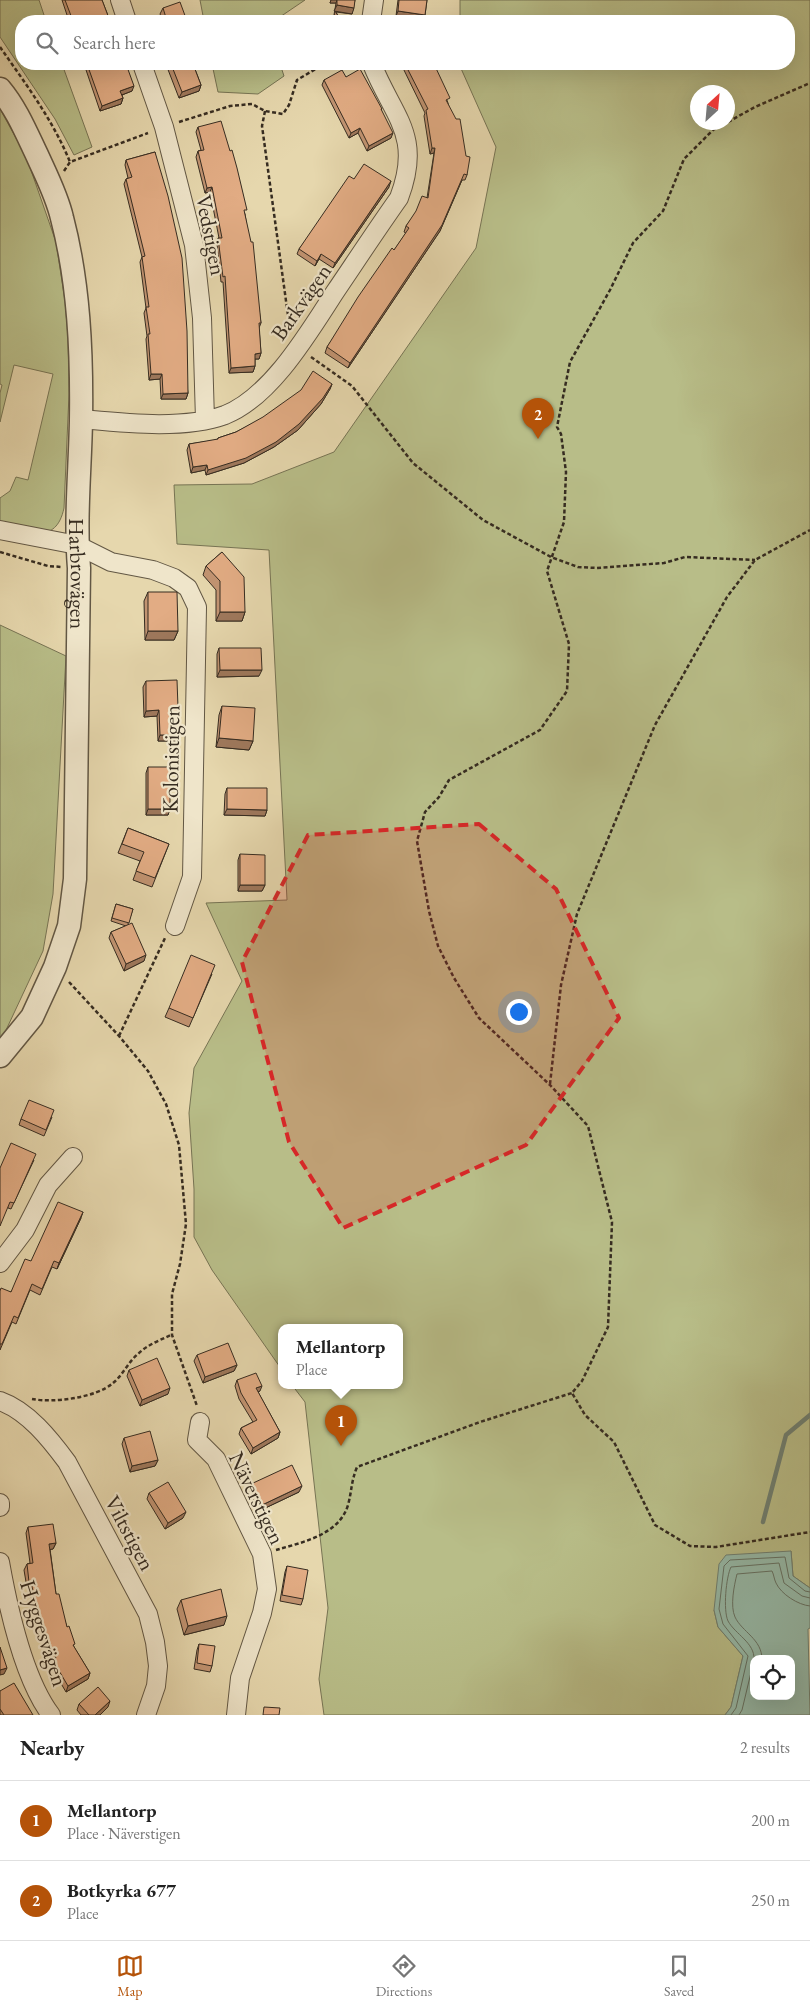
<!DOCTYPE html>
<meta charset="utf-8">
<style>
:root{--surface:#fff;--page:#f6f6f6;--text:#222;--muted:#767676;--line:#e0e0e0;--accent:#b45309}
body{margin:0;font-family:"EB Garamond",serif;background:var(--page);color:var(--text)}
.controls{position:absolute;right:15px;bottom:15px;display:grid;overflow:hidden;border-radius:10px;box-shadow:0 5px 20px #0002}
.controls button{width:45px;height:45px;display:grid;place-items:center;padding:0;border:0;border-bottom:1px solid var(--line);background:var(--surface);color:var(--text);font:25px sans-serif}
.compass{position:absolute;left:690px;top:85px;width:45px;height:45px;border-radius:50%;background:var(--surface);box-shadow:0 5px 20px #0002;rotate:26deg}
.you{position:absolute;left:518px;top:1011px;width:18px;height:18px;margin:-12px;border:4px solid #fff;border-radius:50%;background:#1a73e8;box-shadow:0 0 0 8px #1a73e833}
.badge{display:grid;place-items:center;width:32px;height:32px;border-radius:50%;background:var(--accent);color:#fff;font-size:16px;font-weight:700}
.pin{position:absolute;translate:-50% -41px;filter:drop-shadow(0 1px 2px #0008)}
.pin::after{content:'';position:absolute;top:26px;width:18px;height:15px;background:inherit;clip-path:polygon(0 0,100% 0,50% 100%)}
.popup{position:absolute;left:278px;top:1324px;width:125px;height:65px;box-sizing:border-box;display:grid;place-content:center;border-radius:10px;background:var(--surface);filter:drop-shadow(0 1px 4px #0005);font-size:16px;white-space:nowrap;color:var(--muted)}
.popup b{font-size:19px;color:var(--text)}
.popup::after{content:'';position:absolute;left:50%;top:100%;margin-left:-10px;border:10px solid transparent;border-top-color:var(--surface)}
.list{margin:0;padding:0;list-style:none}
h2{display:flex;justify-content:space-between;align-items:center;height:65px;margin:0;padding:0 20px;font-size:21px}
h2 small{font-size:16px;font-weight:400;color:var(--muted)}
.list li{display:grid;grid-template-columns:32px 1fr auto;gap:15px;align-items:center;box-sizing:border-box;height:80px;padding:0 20px;border-top:1px solid var(--line)}
.list b{display:block;font-size:19px;white-space:nowrap}
.list p{margin:0;font-size:16px;white-space:nowrap;color:var(--muted)}
.list em{font-size:16px;font-style:normal;color:var(--muted)}
.icon{flex:none;width:28px;height:28px;fill:none;stroke:currentColor;stroke-width:2;stroke-linecap:round;stroke-linejoin:round}
.map{position:relative;flex:none;width:810px;height:1715px;overflow:hidden}
.search{position:absolute;background:var(--surface);box-shadow:0 5px 20px #0002;left:15px;right:15px;top:15px;height:55px;display:flex;align-items:center;gap:12px;box-sizing:border-box;padding:0 18px;border-radius:20px;color:var(--muted);font-size:19px}
.sheet{height:225px;background:var(--surface)}
nav{display:flex;justify-content:space-around;align-items:center;box-sizing:border-box;height:70px;border-top:1px solid var(--line);background:var(--surface);font-size:14px;color:var(--muted)}
nav a{display:grid;justify-items:center;gap:2px}
nav .on{color:var(--accent)}
.map>svg:first-child{display:block}
.green{fill:#b8bd88;stroke:#777454;fill-rule:evenodd}
.water{fill:#96baa9;stroke:#708173;fill-rule:evenodd}
.lines{fill:none;stroke-linecap:round;stroke-linejoin:round}
.shore{stroke:#667365;stroke-width:1}
.stream{stroke:#708173;stroke-width:4.5}
.minor-casing{stroke:#625744;stroke-width:20}
.tertiary-casing{stroke:#625744;stroke-width:25}
.path{stroke:#362c21;stroke-width:2.5;stroke-dasharray:4 2.5;stroke-linecap:butt}
.minor{stroke:#efe5ca;stroke-width:18}
.tertiary{stroke:#efe5ca;stroke-width:22}
.wall{fill:#c29472;stroke:#362c21}
.shaded-wall{fill:#9e785c;stroke:#362c21}
.building{fill:#e2ac84;stroke:#362c21}
.marked{fill:#d62828;fill-opacity:0.2;stroke:#d62828;stroke-width:4;stroke-dasharray:10 6;stroke-linejoin:round}
.labels{text-anchor:middle;dominant-baseline:central;stroke-width:4.5;stroke-linejoin:round;paint-order:stroke}
.street-label{font-size:22px;fill:#362c21;stroke:#efe5ca}
</style>
<div class="map">
<svg width="810" height="1715" viewBox="0 0 810 1715">
<rect width="100%" height="100%" fill="#e6d7ad"/>
<filter id="stains"><feTurbulence type="fractalNoise" baseFrequency=".004" numOctaves="4"/><feColorMatrix values="0 0 0 0 .2 0 0 0 0 .09 0 0 0 0 .02 0 0 0 .5 -.17"/></filter>
<radialGradient id="worn" r=".72"><stop offset=".6" stop-color="#630" stop-opacity="0"/><stop offset="1" stop-color="#630" stop-opacity=".3"/></radialGradient>
<path class="green" d="M0,0H39L46,21H21V64H62L92,147L74,155L55,119L0,37Z
M200,0H305L274,21H204Z
M460,0H810V1588L793,1576L791,1551L714,1610L718,1627L743,1656L731,1707L725,1715H324L319,1679L328,1608L305,1402L292,1385H400V1327H282V1370L212,1270L194,1237V1189L189,1113L194,1068L242,981L206,903L287,900L269,550L177,544L174,485L252,484L334,452L476,248L496,147L459,64H789V21H460ZM698,92H728V122H698Z
M212,64H280L284,76L258,94L218,92Z
M0,109L26,156L56,242L65,301L68,337L69,394L64,508C56,546 28,531 0,525V498L10,491L16,477L28,480L53,374L14,365L0,422V393L2,385L0,384Z
M0,625L66,656L53,894L43,951L0,1043Z"/>
<path class="water" d="M791,1551L793,1576L810,1588V1628L808,1629L810,1715H725L731,1707L743,1656L718,1627L714,1610L719,1564L726,1555ZM754,1659H791V1696H754Z"/>
<g class="lines">
<path class="shore" d="M754,1659C755,1643 735,1634 728,1621C723,1610 726,1577 731,1567L779,1563L784,1583L802,1596L810,1598
M762,1659C762,1639 742,1632 735,1617C730,1606 734,1586 737,1574L772,1571C774,1575 774,1579 776,1583C781,1594 798,1605 810,1606
M731,1715L736,1708L748,1656L723,1624L719,1609L724,1566L730,1560L785,1557L789,1578L805,1591L810,1592
M739,1715L742,1710L754,1660"/>
<path class="stream" d="M763,1522L786,1435L810,1415"/>
<defs>
<path id="minor" d="M120,0L127,21
M371,21L374,0
M142,64L164,127L194,245L202,318L205,420
M81,419C124,423 184,430 225,415C271,397 309,332 335,292C356,261 377,229 399,198C423,135 393,117 372,64
M0,530L77,545L111,562L153,570L174,578L188,588L197,607L192,877L175,926
M0,1263L25,1230L48,1185L73,1157
M0,1401C28,1411 50,1439 67,1462L148,1614L155,1642L158,1666L156,1686L146,1715
M200,1422L197,1440L216,1459L262,1554L267,1589L262,1613L240,1678L236,1715
M0,1507V1503
M0,1562C8,1607 24,1679 51,1715"/>
<g id="tertiary">
<path id="s1" d="M0,89C16,108 26,132 37,155C46,175 57,196 62,218C79,283 82,353 81,421C80,470 75,519 79,568L75,879L69,926L55,967L32,1017L0,1056"/>
</g>
</defs>
<use href="#minor" class="minor-casing"/>
<use href="#tertiary" class="tertiary-casing"/>
<path class="path" d="M0,47C25,83 53,120 70,162
M265,111L262,126L290,330
M179,122L230,106L252,104L265,111L283,114L289,105L297,80L324,64
M727,122L713,130L684,159L663,211L633,243L610,290L570,362L557,427L561,434L566,472L564,522L547,571L569,644L567,691L540,730L449,780L439,797L425,812L417,841L429,911L438,946L454,978L479,1018L550,1085L588,1126L612,1222L608,1327L582,1381L572,1393L585,1415L614,1442L655,1525L690,1546L716,1547L810,1532
M728,122L755,107L810,83
M64,171L70,162L148,133
M311,357L352,386L413,463L483,520L551,557L578,567L597,568L664,563L685,557L755,560
M0,552L48,566L62,567
M69,982L119,1036L148,1071L166,1104L179,1145L186,1224L180,1264L172,1294V1335L197,1406
M119,1036L165,938
M550,1084L561,985L577,914L655,725L727,597L755,560L810,530
M32,1399C53,1403 96,1398 113,1383C123,1375 128,1362 138,1354C147,1345 160,1340 171,1335
M276,1550C303,1542 339,1535 348,1505C352,1490 351,1482 357,1467L480,1422L572,1393"/>
<use href="#minor" class="minor"/>
<use href="#tertiary" class="tertiary"/>
</g>
<path class="wall" d="M62,0H102L110,21H69Z
M331,0H355L352,14L336,12L341,21H333L336,3H330Z
M398,0H427L425,15L423,20L396,16Z
M163,8L187,21H163L160,14Z
M84,64H126L132,91L122,95L123,98L121,104L100,111Z
M169,64H193L201,85L199,91L179,98L167,67Z
M401,64H434L448,103L467,175L465,180H462L440,231L348,368L325,353L327,347L406,233L404,232L406,226L427,198L434,153L430,154L424,116L425,113Z
M346,77L382,109L381,110L391,138L367,151L358,133L349,138L322,85L324,80Z
M198,127L245,214L261,323L259,328L261,353L259,359H255V366L253,372L229,373L223,282H221L217,244L218,238H219L210,192L205,193L196,157L198,151L201,150L196,132Z
M155,152L188,393L186,399H161L160,379L149,380L146,339L147,336L144,313L146,308L140,262L142,257L124,184L126,179L128,178L125,165L126,160Z
M354,179L389,187L333,268L319,259L315,266L297,254L299,249Z
M332,384L330,389L321,404L298,430L274,447L244,463L206,475L205,470L191,473L187,450L189,444L217,440L218,438L236,432Z
M222,552L245,612L242,621H216V590L203,575L206,566Z
M148,592L178,631L174,640H145L144,601Z
M219,648L259,676L217,677V654Z
M146,681L177,741H158L157,716L144,717L143,687Z
M222,706L253,741L249,750L216,747L219,715Z
M148,767L170,809L168,815H146V773Z
M227,788L267,810L265,816L224,815L225,794Z
M128,828L169,844L152,887L133,880L140,861L118,853Z
M240,854L265,885L262,891H238V860Z
M116,904L133,909L128,924L144,961L124,971L109,938L111,932L126,926L111,921Z
M212,974L189,1027L165,1017L169,1008Z
M52,1117L44,1136L19,1125L21,1119Z
M34,1160L11,1209L8,1208L0,1168Z
M81,1218L57,1269L52,1267L40,1295L30,1290L16,1324L12,1322L0,1350V1291L11,1292L31,1261Z
M197,1355L237,1365L234,1371L203,1383L194,1361Z
M129,1370L168,1394L140,1406L127,1376Z
M237,1380L260,1391L258,1392L280,1432L278,1438L251,1454L239,1434L241,1428L253,1422L239,1399L235,1386Z
M124,1438L158,1460L155,1466L130,1472L122,1444Z
M251,1484L299,1492L259,1511L249,1490Z
M149,1493L183,1518L165,1529L147,1499Z
M28,1527L56,1543L53,1549H50L56,1594L67,1627L74,1647L90,1673L88,1679L66,1692L56,1675L52,1665L53,1662L37,1625L29,1588H27L24,1570L27,1564L30,1563L26,1533Z
M287,1566L303,1599L301,1605L280,1601L285,1572Z
M181,1600L224,1625L184,1635L177,1609Z
M199,1644L212,1666L210,1672L194,1669L197,1650Z
M0,1691L33,1715H0Z
M79,1704L108,1707L100,1715H81L77,1710Z"/>
<path class="shaded-wall" d="M331,0H337L336,3H330Z
M337,5L354,8L352,14L334,11Z
M398,11L425,15L423,20L396,16Z
M201,85L199,91L179,98L182,92Z
M134,86L132,91L119,96L120,91Z
M123,98L121,104L100,111L102,106Z
M360,128L358,133L349,138L351,133Z
M393,133L391,138L367,151L369,146Z
M432,148H435L434,153L430,154Z
M462,180L440,231L348,368L350,363Z
M391,181L389,187L333,268L335,263Z
M212,187L210,192L205,193L207,188Z
M321,254L319,259L315,266L317,261Z
M261,353L259,359H253L255,354Z
M255,366L253,372L229,373L231,368Z
M151,374H162L160,379L149,380Z
M332,384L330,389L321,404L298,430L274,447L244,463L206,475L208,470Z
M188,393L186,399H161L163,394Z
M207,465L205,470L191,473L193,467Z
M220,612H245L242,621H216Z
M148,631H178L174,640H145Z
M220,670H262L259,676L217,677Z
M159,710L157,716L144,717L146,711Z
M160,735H179L177,741H158Z
M219,738L253,741L249,750L216,747Z
M148,809H170L168,815H146Z
M227,809L267,810L265,816L224,815Z
M240,885H265L262,891H238Z
M146,955L144,961L124,971L126,964Z
M83,1212L81,1218L57,1269L59,1263Z
M237,1365L234,1371L203,1383L205,1377Z
M262,1386L260,1391L254,1393L256,1388Z
M170,1388L168,1394L140,1406L142,1400Z
M280,1432L278,1438L251,1454L253,1448Z
M158,1460L155,1466L130,1472L132,1466Z
M302,1486L299,1492L259,1511L262,1505Z
M186,1512L183,1518L165,1529L168,1523Z
M56,1543L53,1549L47,1550L49,1544Z
M29,1582H31L29,1588H27Z
M227,1616L224,1625L184,1635L188,1626Z
M7,1668L4,1674L0,1675V1670Z
M90,1673L88,1679L66,1692L68,1686Z
M110,1701L108,1707L100,1715H95Z"/>
<path class="building" d="M65,0H102L110,21H73Z
M337,0H355L354,8L337,5Z
M399,0H427L425,15L398,11Z
M180,2L187,21H167L163,8Z
M335,11L341,21H334Z
M315,18L316,21H309Z
M87,64H126L134,86L120,91L123,98L102,106Z
M171,64H193L201,85L182,92Z
M405,64H434L450,98L446,100L456,119H460L466,156L470,157L467,175L464,174L442,225L350,363L327,347L358,297L392,248L394,250L409,228L406,226L416,211L422,196L428,198L435,148H432L426,110L428,109Z
M360,69L382,109H381L393,133L369,146L360,128L351,133L324,80L342,70L346,77Z
M221,121L230,151L232,150L237,168L247,210H244L251,242H253L261,323H259L261,353L255,354V366L231,368L225,276L223,277L218,238H222L212,187L207,188L198,151L204,150L198,127Z
M155,152L168,196L182,258L187,331L188,393L163,394L162,374H151L148,334H150L146,307H149L142,257L145,256L126,179L132,177L126,160Z
M364,164L391,181L335,263L321,254L317,261L299,249L349,176L354,179Z
M313,371L332,384L323,398L299,424L276,442L246,458L208,470L207,465L193,467L189,444L218,439V438L236,432L263,417L301,390Z
M222,552L244,577L245,612H220V581L206,566Z
M148,592H177L178,631H148Z
M219,648H261L262,670H220Z
M177,680L179,735H160L159,710L146,711V681Z
M222,706L255,708L253,741L219,738Z
M148,767H170V809H148Z
M227,788H267V810L227,809Z
M128,828L169,844L155,878L136,871L144,852L122,844Z
M240,854L265,855V885H240Z
M116,904L133,909L129,923L112,918Z
M132,923L146,955L126,964L111,932Z
M191,955L215,965L193,1018L169,1008Z
M29,1100L54,1110L46,1130L21,1119Z
M11,1143L36,1154L14,1203L10,1202L0,1226V1168Z
M58,1202L83,1212L59,1263L54,1261L42,1289L32,1284L18,1318L14,1316L2,1344H0V1291L1,1288L11,1292L25,1259L31,1261Z
M228,1343L237,1365L205,1377L197,1355Z
M157,1358L170,1388L142,1400L129,1370Z
M256,1373L262,1386L256,1388L280,1432L253,1448L241,1428L257,1420L241,1393L237,1380Z
M150,1431L158,1460L132,1466L124,1438Z
M292,1465L302,1486L262,1505L251,1484Z
M168,1482L186,1512L168,1523L149,1493Z
M53,1524L56,1543L49,1544L56,1594H59L67,1627L69,1626L75,1644L73,1645L90,1673L68,1686L58,1669L54,1658H56L39,1619L31,1582H29L27,1564L33,1563L28,1527Z
M287,1566L308,1570L303,1599L282,1595Z
M221,1589L227,1616L188,1626L181,1600Z
M199,1644L215,1646L212,1666L197,1663Z
M0,1647L7,1668L0,1670Z
M14,1683L33,1715H4L0,1709V1691Z
M98,1687L110,1701L95,1715H89L79,1704Z
M264,1707L280,1708L279,1715H263Z"/>
<path class="marked" d="M479,824L556,889L619,1018L526,1145L343,1228L289,1142L242,962L308,835Z"/>
<g class="labels">
<g class="street-label">
<text transform="translate(211 235) rotate(79)">Vedstigen</text>
<text transform="translate(301 302) rotate(-55)">Barkvägen</text>
<text stroke="none"><textPath href="#s1" startOffset="501">Harbrovägen</textPath></text>
<text transform="translate(171 759) rotate(-89)">Kolonistigen</text>
<text transform="translate(257 1498) rotate(64)">Näverstigen</text>
<text transform="translate(130 1533) rotate(62)">Viltstigen</text>
<text transform="translate(44 1633) rotate(72)">Hyggesvägen</text>
</g>
</g>
<rect width="100%" height="100%" filter="url(#stains)"/>
<rect width="100%" height="100%" fill="url(#worn)"/>
</svg>
<div class="controls">
<button><svg class="icon" aria-label="locate" viewBox="0 0 24 24"><circle cx="12" cy="12" r="6"/><path d="M12 2v4M12 18v4M2 12h4M18 12h4"/></svg></button>
</div>
<svg class="compass" viewBox="-18 -18 36 36"><path d="M0-13l5 13h-10z" fill="#e53935"/><path d="M0 13l5-13h-10z" fill="#767676"/></svg>
<div class="you"></div>
<div class="pin badge" style="left:341px;top:1446px">1</div>
<div class="popup"><b>Mellantorp</b>Place</div>
<div class="pin badge" style="left:538px;top:439px">2</div>
<div class="search"><svg class="icon" aria-label="search" viewBox="0 0 24 24"><circle cx="10" cy="10" r="6"/><path d="M15 15l6 6"/></svg>Search here</div>
</div>
<section class="sheet">
<h2>Nearby<small>2 results</small></h2>
<ul class="list">
<li><span class="badge">1</span><div><b>Mellantorp</b><p>Place · Näverstigen</p></div><em>200 m</em></li>
<li><span class="badge">2</span><div><b>Botkyrka 677</b><p>Place</p></div><em>250 m</em></li>
</ul>
</section>
<nav>
<a class="on"><svg class="icon" aria-label="map" viewBox="0 0 24 24"><path d="M3 6l6-2 6 2 6-2v14l-6 2-6-2-6 2zM9 4v14M15 6v14"/></svg>Map</a>
<a><svg class="icon" aria-label="directions" viewBox="0 0 24 24"><path d="M12 3l9 9-9 9-9-9zM9 14v-3h6M13 9l2 2-2 2"/></svg>Directions</a>
<a><svg class="icon" aria-label="saved" viewBox="0 0 24 24"><path d="M7 4h10v16l-5-4-5 4z"/></svg>Saved</a>
</nav>
